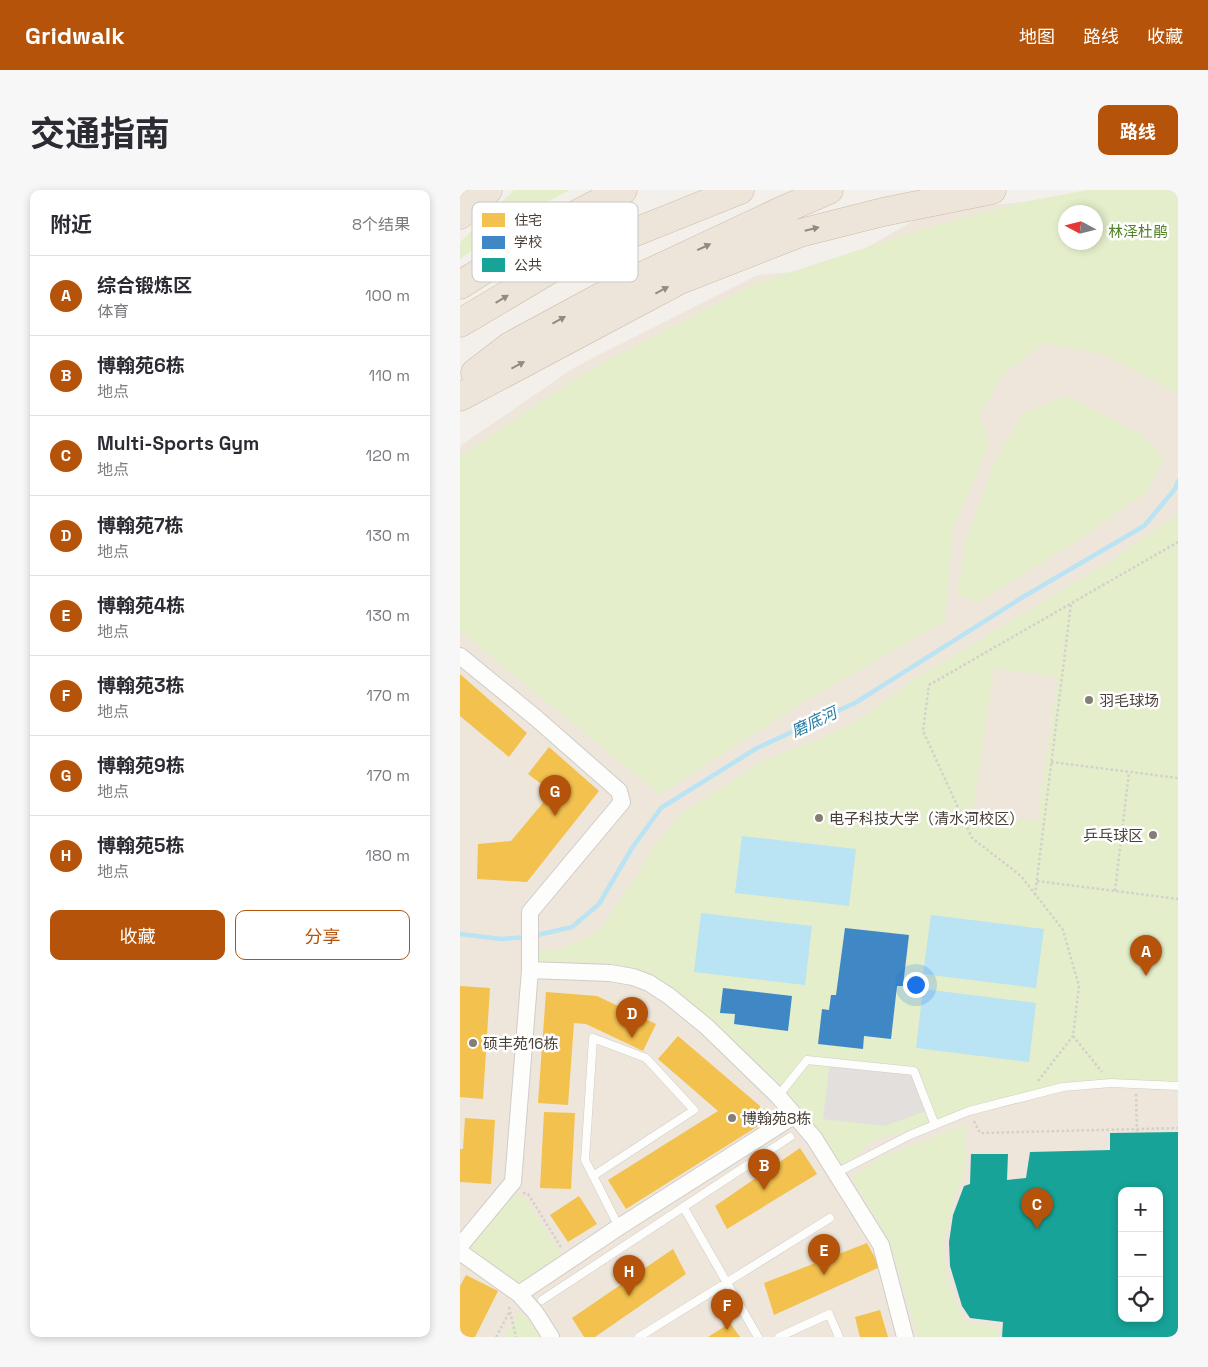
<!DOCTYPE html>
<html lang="zh">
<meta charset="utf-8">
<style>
:root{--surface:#fff;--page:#f7f7f7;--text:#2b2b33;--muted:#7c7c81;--line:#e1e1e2;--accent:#b45309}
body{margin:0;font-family:"Space Grotesk","Noto Sans SC",sans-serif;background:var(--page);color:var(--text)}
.controls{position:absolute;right:15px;bottom:15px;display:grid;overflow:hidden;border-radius:10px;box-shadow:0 2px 8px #0003}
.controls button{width:45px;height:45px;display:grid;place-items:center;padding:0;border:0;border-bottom:1px solid var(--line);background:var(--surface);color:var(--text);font:25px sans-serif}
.compass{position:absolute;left:598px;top:15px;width:45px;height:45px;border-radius:50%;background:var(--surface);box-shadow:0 2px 8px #0003;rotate:277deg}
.you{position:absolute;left:455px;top:794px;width:18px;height:18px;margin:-12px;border:4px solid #fff;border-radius:50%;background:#1a73e8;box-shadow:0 0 0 8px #1a73e833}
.badge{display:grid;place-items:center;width:32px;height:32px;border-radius:50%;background:var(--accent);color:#fff;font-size:16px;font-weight:700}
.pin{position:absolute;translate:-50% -41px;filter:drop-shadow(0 1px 2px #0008)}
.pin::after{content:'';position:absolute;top:26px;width:18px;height:15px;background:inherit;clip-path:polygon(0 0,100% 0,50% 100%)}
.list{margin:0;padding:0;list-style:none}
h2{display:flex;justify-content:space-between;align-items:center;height:65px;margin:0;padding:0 20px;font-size:21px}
h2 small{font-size:16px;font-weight:400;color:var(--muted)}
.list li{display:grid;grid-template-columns:32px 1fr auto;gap:15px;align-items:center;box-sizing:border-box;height:80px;padding:0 20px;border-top:1px solid var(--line)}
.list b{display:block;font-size:19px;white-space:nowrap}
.list p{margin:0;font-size:16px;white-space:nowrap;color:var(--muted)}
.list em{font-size:16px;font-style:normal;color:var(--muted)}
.actions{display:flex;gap:10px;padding:15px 20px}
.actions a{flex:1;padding:11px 0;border:1px solid var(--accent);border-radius:10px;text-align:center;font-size:18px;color:var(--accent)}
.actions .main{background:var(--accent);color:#fff}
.icon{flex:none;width:28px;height:28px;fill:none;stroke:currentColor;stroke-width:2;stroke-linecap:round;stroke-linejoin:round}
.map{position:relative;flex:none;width:718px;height:1147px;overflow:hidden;border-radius:10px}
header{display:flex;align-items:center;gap:30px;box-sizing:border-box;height:70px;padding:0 25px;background:var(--accent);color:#fff}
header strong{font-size:24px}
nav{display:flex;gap:28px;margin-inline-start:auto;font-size:18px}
.intro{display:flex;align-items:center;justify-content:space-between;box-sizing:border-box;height:120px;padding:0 30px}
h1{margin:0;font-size:35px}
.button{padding:12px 22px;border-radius:10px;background:var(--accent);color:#fff;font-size:18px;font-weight:700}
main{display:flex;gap:30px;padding:0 30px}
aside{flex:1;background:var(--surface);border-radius:10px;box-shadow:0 2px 8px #0003}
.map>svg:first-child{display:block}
.education{fill:#eee6db;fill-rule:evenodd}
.green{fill:#e4eecb;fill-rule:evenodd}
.parking{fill:#e2dfdc}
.water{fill:#bae3f3}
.homes{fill:#f2c14e}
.schools{fill:#3f88c5}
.public{fill:#17a398;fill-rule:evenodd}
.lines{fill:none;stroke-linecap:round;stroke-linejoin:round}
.stream{stroke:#bae3f3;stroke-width:4.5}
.lane-casing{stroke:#d0ccc8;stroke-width:9}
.street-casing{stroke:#d0ccc8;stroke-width:18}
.highway-casing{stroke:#ccbaa6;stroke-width:29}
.path{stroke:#d3d0cb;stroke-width:2.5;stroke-dasharray:2.5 2.5;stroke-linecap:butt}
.lane{stroke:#fdfdfc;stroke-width:8}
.street{stroke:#fdfdfc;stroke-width:16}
.highway{stroke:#ede5da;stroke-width:28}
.oneway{fill:#938a80}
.poi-dot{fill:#857e76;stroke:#fff;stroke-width:2}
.labels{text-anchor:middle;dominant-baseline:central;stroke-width:5;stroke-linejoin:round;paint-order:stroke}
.park-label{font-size:15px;fill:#528125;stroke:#fff}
.poi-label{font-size:15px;fill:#4a4037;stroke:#fff;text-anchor:start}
.water-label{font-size:16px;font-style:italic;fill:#247da5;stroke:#fff}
.key{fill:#fff;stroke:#c9c6c3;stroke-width:1}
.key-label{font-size:14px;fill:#4a4037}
</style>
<header>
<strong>Gridwalk</strong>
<nav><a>地图</a><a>路线</a><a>收藏</a></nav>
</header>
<div class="intro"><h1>交通指南</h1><a class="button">路线</a></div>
<main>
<aside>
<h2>附近<small>8个结果</small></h2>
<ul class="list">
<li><span class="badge">A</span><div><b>综合锻炼区</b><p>体育</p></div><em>100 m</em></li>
<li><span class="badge">B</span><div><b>博翰苑6栋</b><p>地点</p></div><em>110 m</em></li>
<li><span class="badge">C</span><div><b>Multi-Sports Gym</b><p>地点</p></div><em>120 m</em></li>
<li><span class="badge">D</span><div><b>博翰苑7栋</b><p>地点</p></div><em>130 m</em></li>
<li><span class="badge">E</span><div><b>博翰苑4栋</b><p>地点</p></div><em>130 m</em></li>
<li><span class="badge">F</span><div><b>博翰苑3栋</b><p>地点</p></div><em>170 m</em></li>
<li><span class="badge">G</span><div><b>博翰苑9栋</b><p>地点</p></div><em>170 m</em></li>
<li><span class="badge">H</span><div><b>博翰苑5栋</b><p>地点</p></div><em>180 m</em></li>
</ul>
<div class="actions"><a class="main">收藏</a><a>分享</a></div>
</aside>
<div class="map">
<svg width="718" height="1147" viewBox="0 0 718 1147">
<rect width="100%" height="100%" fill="#f3f0ec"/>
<path class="education" d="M564,12L605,40L606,52L624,53L718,117V1147H0V256L115,177L297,85L370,79L470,21ZM662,1001H699V1128H662Z"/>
<path class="green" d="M54,0H110L65,24L0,69V52Z
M626,0H718V203L642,164L584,153L543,184L519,226L530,253L493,339L485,431L342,513L200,605L0,441V266L119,186L294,94L469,37L564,12ZM606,22H636V52H606Z
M607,206L681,244L704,268L687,302L615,352L519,412L497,405L507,346L536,269L564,222Z
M718,322V896L603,897L475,935L413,950L376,983L354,948L189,793L80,780L79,760L99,759L126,748L142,736L177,685L196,653L221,624L304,570L357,550L395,532L456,488L647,373L715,326ZM534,478L598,487L577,632L513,622Z
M507,934L504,988L498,997L482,1056L489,1095L505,1132L537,1137V1147H458L429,1050L392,988L419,968Z
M49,1003L65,1008L105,1069L59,1099L2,1059Z
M60,1121L81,1147H44Z"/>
<path class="parking" d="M370,872L454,881L469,920L424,936L363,929Z"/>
<path class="water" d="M282,646L396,659L389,716L275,703Z
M241,723L352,736L345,795L234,782Z
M471,725L584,739L576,798L463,784Z
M463,799L576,813L569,872L456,858Z"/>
<path class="homes" d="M0,484L67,543L49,567L0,526Z
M89,557L139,601L67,692L17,689L18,654L51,651L92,602L68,584Z
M0,796L30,798L23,909L0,907Z
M86,802L137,806L196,834L183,861L126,834L114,833L108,915L78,913Z
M218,846L300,916L298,936L166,1019L148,990L258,921L198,869Z
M84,922L115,923L111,999L80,998Z
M5,928L35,930L31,994L0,992V959H3Z
M340,958L357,984L267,1039L255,1016Z
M119,1006L137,1034L108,1052L90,1025Z
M407,1053L420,1077L314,1125L304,1093Z
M213,1059L226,1084L135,1147H124L112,1128Z
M6,1085L38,1101L15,1147H0V1096Z
M420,1120L428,1147H400L395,1127Z
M270,1133L280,1147H248Z"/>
<path class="schools" d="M385,738L449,745L443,796H437L431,849L404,846L403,859L358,854L362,819L369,820L371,805H376Z
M263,798L332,806L328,841L274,834L275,824L260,823Z"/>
<path class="public" d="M718,942V1147H542L543,1132L510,1128L502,1116L490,1076L489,1052L493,1025L504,996L510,994L511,964H548L547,990L566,988L570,962L650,960V943ZM662,1001H699V1128H662Z"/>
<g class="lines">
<path class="stream" d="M0,744L41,749L66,747
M73,746L112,737L139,714L172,658L201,618L297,558L395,513L563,407L684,336L715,299L718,291"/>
<defs>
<path id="lane" d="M318,906L347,870L454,881L475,935
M376,983L450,945L509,921L603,897L651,893L718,896
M133,986L234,920L186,868L133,848L125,970L159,1037
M224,1018L298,1147
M82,1110L330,947
M179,1147L370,1028
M319,1147L369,1124L379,1147"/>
<path id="street" d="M0,466L76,528L150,593L159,601L162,612L70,722V780L53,992L0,1056
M70,780L150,783L173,787L189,793L209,806L247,837L318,906L354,948L421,1055L445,1147
M0,1062L59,1104L75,1122L91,1147
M59,1104L159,1037L335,925"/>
<path id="highway" d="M0,25L28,0
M0,95L92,37L163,0
M0,133L108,69L280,0
M15,183L50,156L161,96L323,20L369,0
M0,207L220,90L340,43L423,22L532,0"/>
</defs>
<use href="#lane" class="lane-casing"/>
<use href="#street" class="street-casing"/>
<use href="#highway" class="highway-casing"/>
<path class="path" d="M591,572L718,588
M577,691L718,709
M655,701L669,582
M575,705L611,414
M613,846L642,882
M578,891L613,846L619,796L603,740L561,686L512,648L463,541L469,495L718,352
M676,904L677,943
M514,931L520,943L718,938
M63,1003L68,1004L101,1057
M49,1117L56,1147
M36,1147L50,1121"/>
<use href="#lane" class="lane"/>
<use href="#street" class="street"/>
<use href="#highway" class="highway"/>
</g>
<defs><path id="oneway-solid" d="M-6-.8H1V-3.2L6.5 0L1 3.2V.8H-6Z" transform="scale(1.25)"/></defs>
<g class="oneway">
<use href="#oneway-solid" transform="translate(352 39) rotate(-14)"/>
<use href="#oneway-solid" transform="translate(244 57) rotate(-25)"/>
<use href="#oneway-solid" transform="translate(202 100) rotate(-28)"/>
<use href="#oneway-solid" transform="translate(42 109) rotate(-31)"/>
<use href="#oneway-solid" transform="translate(99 130) rotate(-29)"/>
<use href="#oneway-solid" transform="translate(58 175) rotate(-28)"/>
</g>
<g class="poi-dot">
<circle cx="629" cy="510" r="5"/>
<circle cx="359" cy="628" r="5"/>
<circle cx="693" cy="645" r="5"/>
<circle cx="13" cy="853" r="5"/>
<circle cx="272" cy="928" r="5"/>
</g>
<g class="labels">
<g class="park-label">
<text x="678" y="41">林泽杜鹃</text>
</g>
<g class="poi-label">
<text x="639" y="510">羽毛球场</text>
<text x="369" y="628">电子科技大学（清水河校区）</text>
<text x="683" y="645" text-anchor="end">乒乓球区</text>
<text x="23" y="853">硕丰苑16栋</text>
<text x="282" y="928">博翰苑8栋</text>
</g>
<g class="water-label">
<text transform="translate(354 532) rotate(-25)">磨底河</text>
</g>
</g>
<rect x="12" y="12" width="166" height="80" rx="8" class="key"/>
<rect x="22" y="23" width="23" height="14" fill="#f2c14e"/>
<rect x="22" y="46" width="23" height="13" fill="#3f88c5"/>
<rect x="22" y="68" width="23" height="14" fill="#17a398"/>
<g class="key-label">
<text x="54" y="35">住宅</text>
<text x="54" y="57">学校</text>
<text x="54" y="80">公共</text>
</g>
</svg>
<div class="controls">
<button>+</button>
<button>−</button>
<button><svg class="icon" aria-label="locate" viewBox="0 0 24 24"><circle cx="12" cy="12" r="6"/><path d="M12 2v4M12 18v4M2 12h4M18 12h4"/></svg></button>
</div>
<svg class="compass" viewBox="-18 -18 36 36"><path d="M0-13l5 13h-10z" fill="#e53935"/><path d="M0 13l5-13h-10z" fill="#7c7c81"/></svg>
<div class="you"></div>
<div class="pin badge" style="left:686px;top:786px">A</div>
<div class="pin badge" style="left:304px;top:1000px">B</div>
<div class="pin badge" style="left:577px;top:1039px">C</div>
<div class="pin badge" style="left:172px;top:848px">D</div>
<div class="pin badge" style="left:364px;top:1085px">E</div>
<div class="pin badge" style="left:267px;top:1140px">F</div>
<div class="pin badge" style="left:95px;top:626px">G</div>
<div class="pin badge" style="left:169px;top:1106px">H</div>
</div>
</main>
